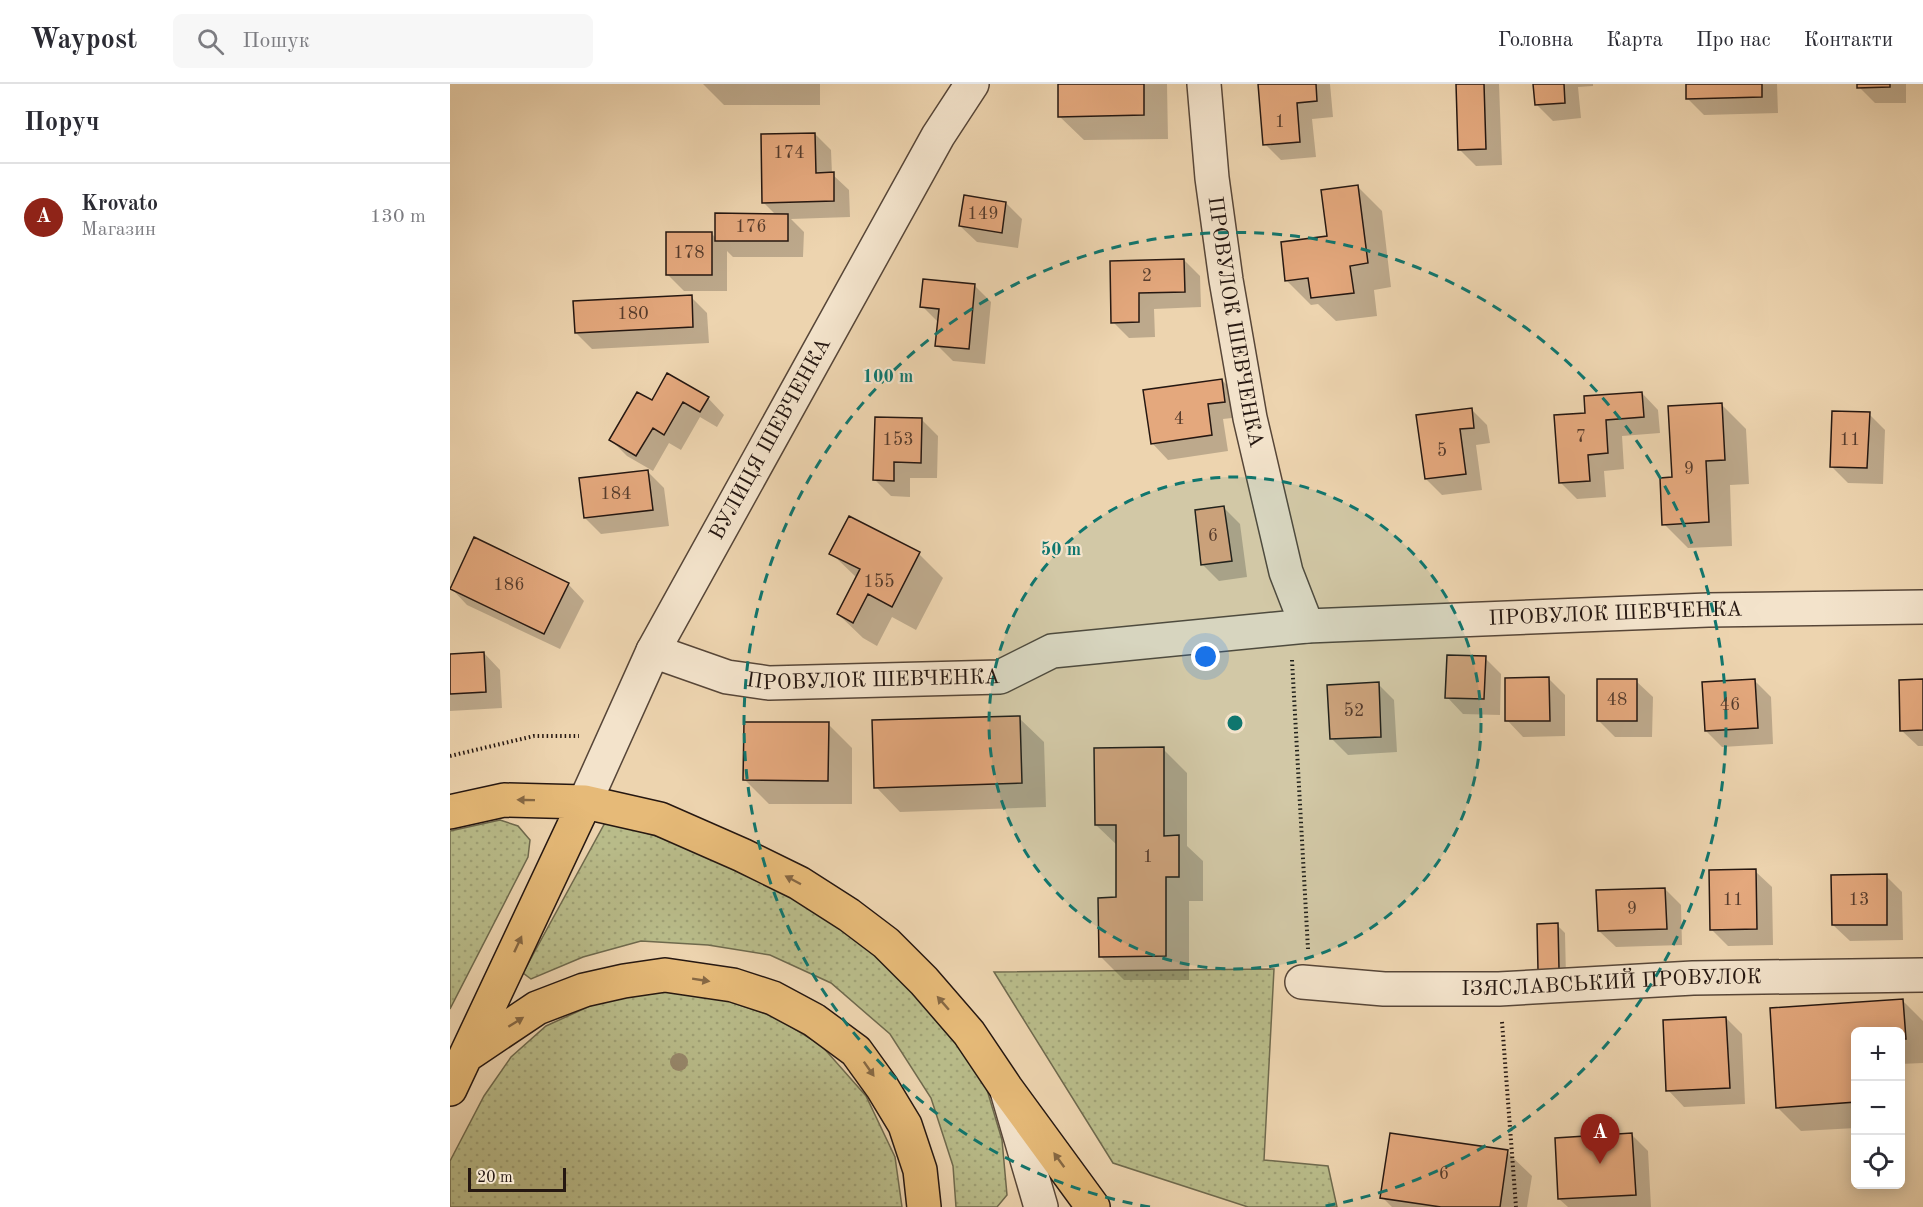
<!DOCTYPE html>
<html lang="uk">
<meta charset="utf-8">
<style>
:root{--surface:#fff;--page:#f7f7f7;--text:#2b2b33;--muted:#7c7c81;--line:#e1e1e2;--accent:#8f2418}
body{margin:0;font-family:"Old Standard TT",serif;background:var(--page);color:var(--text)}
.controls{position:absolute;right:18px;bottom:18px;display:grid;overflow:hidden;border-radius:9px;box-shadow:0 3px 15px #0003}
.controls button{width:54px;height:54px;display:grid;place-items:center;padding:0;border:0;border-bottom:2px solid var(--line);background:var(--surface);color:var(--text);font:30px sans-serif}
.scale{position:absolute;left:18px;bottom:15px;width:98px;box-sizing:border-box;padding-left:6px;border:3px solid #251711;border-top:0;font-size:16px;line-height:21px;white-space:nowrap;color:#251711;-webkit-text-stroke:4px #f3e3cb;paint-order:stroke}
.you{position:absolute;left:756px;top:573px;width:21px;height:21px;margin:-15px;border:4px solid #fff;border-radius:50%;background:#1a73e8;box-shadow:0 0 0 9px #1a73e833}
.badge{display:grid;place-items:center;width:39px;height:39px;border-radius:50%;background:var(--accent);color:#fff;font-size:20px;font-weight:700}
.pin{position:absolute;translate:-50% -50px;filter:drop-shadow(0 2px 3px #0008)}
.pin::after{content:'';position:absolute;top:32px;width:21px;height:18px;background:inherit;clip-path:polygon(0 0,100% 0,50% 100%)}
.list{margin:0;padding:0;list-style:none}
h2{display:flex;justify-content:space-between;align-items:center;height:78px;margin:0;padding:0 24px;font-size:26px}
h2 small{font-size:20px;font-weight:400;color:var(--muted)}
.list li{display:grid;grid-template-columns:39px 1fr auto;gap:18px;align-items:center;box-sizing:border-box;height:108px;padding:0 24px;border-top:2px solid var(--line)}
.list b{display:block;font-size:22px;white-space:nowrap}
.list p{margin:0;font-size:20px;white-space:nowrap;color:var(--muted)}
.list em{font-size:20px;font-style:normal;color:var(--muted)}
.icon{flex:none;width:33px;height:33px;fill:none;stroke:currentColor;stroke-width:2;stroke-linecap:round;stroke-linejoin:round}
.map{position:relative;flex:none;width:1473px;height:1123px;overflow:hidden}
header{display:flex;align-items:center;gap:36px;box-sizing:border-box;height:84px;padding:0 30px;background:var(--surface);border-bottom:2px solid var(--line)}
header strong{font-size:28px}
nav{display:flex;gap:33px;margin-inline-start:auto;font-size:21px}
.search{width:420px;height:54px;background:var(--page);display:flex;align-items:center;gap:15px;box-sizing:border-box;padding:0 21px;border-radius:9px;color:var(--muted);font-size:22px}
main{display:flex}
aside{flex:1;background:var(--surface)}
.map>svg:first-child{display:block}
.grass{fill:url(#grass-dots);stroke:#6f6a4e;stroke-width:1.5}
.shadow{fill:#0003}
.building{fill:#e4a87d;stroke:#251711;stroke-width:1.5}
.lines{fill:none;stroke-linecap:round;stroke-linejoin:round}
.minor-casing{stroke:#574638;stroke-width:36}
.major-casing{stroke:#251711;stroke-width:36}
.path{stroke:#251711;stroke-width:4;stroke-dasharray:1.5 3;stroke-linecap:butt}
.minor{stroke:#f3e3cb;stroke-width:33}
.major{stroke:#e6ba78;stroke-width:33}
.tree{fill:#97886c}
.oneway{fill:#866844}
.ring{fill:none;stroke:#0f766e;stroke-width:3;stroke-dasharray:10 8}
.labels{text-anchor:middle;dominant-baseline:central;stroke-width:4.5;stroke-linejoin:round;paint-order:stroke}
.number-label{font-size:18px;fill:#553b2c}
.street-label{font-size:21px;fill:#251711;stroke:#f3e3cb}
.centre{fill:#0f766e;stroke:#f3e3cb;stroke-width:3}
.ring-label{font-size:18px;text-anchor:middle;font-weight:bold;fill:#0f766e;stroke:#f3e3cb;stroke-width:4.5;stroke-linejoin:round;paint-order:stroke}
</style>
<header>
<strong>Waypost</strong>
<div class="search"><svg class="icon" aria-label="search" viewBox="0 0 24 24"><circle cx="10" cy="10" r="6"/><path d="M15 15l6 6"/></svg>Пошук</div>
<nav><a>Головна</a><a>Карта</a><a>Про нас</a><a>Контакти</a></nav>
</header>
<main>
<aside>
<h2>Поруч<small></small></h2>
<ul class="list">
<li><span class="badge">A</span><div><b>Krovato</b><p>Магазин</p></div><em>130 m</em></li>
</ul>
</aside>
<div class="map">
<svg width="1473" height="1123" viewBox="0 0 1473 1123">
<defs>
<pattern id="grass-dots" width="8" height="8" patternUnits="userSpaceOnUse" patternTransform="scale(1.5)"><rect width="8" height="8" fill="#b9bc8a"/><path d="M2 2h.1M6 6h.1" fill="none" stroke="#9fa176" stroke-width="1.8" stroke-linecap="round"/></pattern>
</defs>
<rect width="100%" height="100%" fill="#edd4af"/>
<filter id="stains"><feTurbulence type="fractalNoise" baseFrequency=".00333" numOctaves="4"/><feColorMatrix values="0 0 0 0 .2 0 0 0 0 .09 0 0 0 0 .02 0 0 0 .5 -.17"/></filter>
<radialGradient id="worn" r=".72"><stop offset=".6" stop-color="#630" stop-opacity="0"/><stop offset="1" stop-color="#630" stop-opacity=".3"/></radialGradient>
<path class="grass" d="M50,736L68,742L80,756L78,773L0,925V747Z
M156,737L259,768L344,810L437,877L532,989L552,1056L557,1111L547,1123H506L503,1082L481,1014L440,950L381,899L320,871L258,861L191,857L133,873L81,895L73,889Z
M824,885L814,1076L878,1082L887,1123H798L663,1079L544,888Z
M209,907L272,915L325,933L371,961L416,1012L445,1073L452,1123H0V1077L34,1012L61,973L96,942L151,917Z"/>
<path class="shadow" d="M253,0H370V21H274Z
M609,0H717L718,55L634,56L609,32Z
M810,0H880L883,33L862,35L866,73L831,76L815,60Z
M1007,0H1049L1052,81L1026,82L1010,66Z
M1085,0H1143V2L1128,3L1131,34L1103,37L1086,20Z
M1237,0H1327L1328,29L1254,31L1238,15Z
M1409,0H1456V19H1425L1409,3Z
M365,50L381,66L382,90L399,106L400,133L341,135L354,148L353,173H283L277,167V207H234L218,191L261,149L267,155L326,131L314,119Z
M908,103L932,127L941,203L924,206L927,232L886,237L868,220L861,221L837,197L878,154Z
M556,119L572,135L568,164L527,158L510,142Z
M734,176L750,192L751,223L704,225L705,253L679,254L663,238L661,178Z
M525,202L541,218L535,280L503,277L487,261L489,239L472,222Z
M241,213L257,229L259,259L142,265L126,249Z
M772,296L788,313L791,333L773,335L778,367L718,376L702,359Z
M1192,309L1208,326L1210,349L1172,352L1174,385L1154,387L1156,413L1127,415L1110,398L1136,330Z
M258,314L274,331L267,343L250,333L231,366L219,359L203,387L177,372L161,356L202,318Z
M1272,321L1296,345L1299,400L1280,401L1282,462L1238,464L1214,440L1223,395Z
M1021,325L1037,341L1040,359L1026,361L1032,406L992,411L976,395Z
M1419,330L1435,346L1433,400L1398,399L1381,382Z
M471,335L488,352L487,394H460V413L441,412L425,396Z
M198,388L214,404L219,442L151,450L135,434Z
M774,424L790,440L797,493L769,497L753,481Z
M381,469L469,470L493,494L466,546L442,533L427,562L413,554L388,530L407,494Z
M118,500L134,517L110,565L17,521L1,504Z
M34,569L50,586L52,624L0,627V571Z
M1035,574L1051,590L1050,631L1013,630L997,613Z
M1099,595L1115,611V652L1073,653L1057,636Z
M1186,597L1203,613L1202,653H1165L1148,636Z
M1305,597L1321,613L1323,660L1272,663L1256,647Z
M1473,597V662H1468L1451,646Z
M928,600L944,616L947,668L898,671L881,654Z
M569,634L594,658L596,723L450,728L426,703Z
M378,640L402,664V720H319L295,696Z
M713,665L737,689V762L753,777V817H739V896H674L650,872L668,815V762L646,741Z
M1305,787L1322,803L1323,861L1278,862L1261,845Z
M1436,792L1452,808L1453,856L1400,857L1383,841Z
M1215,805L1231,821L1232,861L1166,863L1149,847Z
M1107,841L1115,849L1116,893H1097L1089,885Z
M1453,917L1473,937V979L1450,980V948H1406V1044L1351,1047L1327,1023L1321,925Z
M1276,934L1292,950L1295,1020L1234,1023L1218,1006Z
M1182,1051L1198,1067L1201,1123H1118L1109,1115Z
M1057,1068L1082,1092L1077,1123H942L932,1113Z"/>
<path class="building" d="M608,0H694V31L608,33Z
M808,0H866L867,17L847,19L850,58L813,61Z
M1006,0H1034L1036,65L1008,66Z
M1083,0H1114L1115,19L1085,21Z
M1236,0H1312V13L1236,15Z
M1407,0H1440V3L1407,4Z
M365,49L366,89L384,88V117L312,119L311,50Z
M908,101L918,179L900,182L904,209L861,214L858,194L835,197L831,158L877,152L871,106Z
M514,111L556,118L552,149L509,142Z
M265,129L338,130V157H265Z
M216,148H262V191H216Z
M734,175L735,208L689,209V238L661,239L660,177Z
M473,195L525,200L519,265L485,262L489,225L470,223Z
M242,211L243,243L125,249L123,217Z
M217,289L259,313L250,328L233,318L214,351L203,344L186,372L159,356L187,308L202,316Z
M772,295L775,318L758,320L762,351L701,360L693,306Z
M1192,308L1194,333L1156,336L1158,369L1138,371L1140,397L1109,399L1104,331L1135,329L1134,312Z
M1272,319L1275,376L1256,377L1259,438L1212,441L1210,394L1222,393L1218,322Z
M1022,324L1024,344L1010,345L1016,390L975,395L966,331Z
M1382,327L1420,328L1417,384L1380,383Z
M425,333L472,334L471,379L444,378V397L423,396Z
M198,386L203,426L134,434L129,394Z
M774,422L782,477L751,481L745,426Z
M399,432L470,468L442,523L418,510L403,539L387,530L410,485L379,470Z
M24,453L119,499L94,550L0,505Z
M34,568L36,608L0,610V570Z
M997,571L1036,572L1034,615L995,614Z
M1099,593L1100,637H1055V594Z
M1147,595H1187V637H1147Z
M1305,595L1308,644L1255,647L1252,598Z
M1473,595V646L1450,647L1449,596Z
M929,598L931,653L880,655L877,601Z
M570,632L572,699L424,704L422,636Z
M294,638H379L378,697L293,696Z
M714,663V752L729,751V793H716V872L649,873L648,814L666,813V741H645L644,664Z
M1306,785L1307,845L1260,846L1259,786Z
M1437,790V841H1382L1381,791Z
M1215,804L1217,845L1148,847L1146,806Z
M1108,839L1109,885L1088,886L1087,840Z
M1453,915L1456,955H1450V948H1406V1018L1326,1024L1320,924Z
M1276,933L1280,1004L1216,1007L1213,936Z
M940,1049L1058,1066L1050,1123H991L930,1114Z
M1182,1049L1186,1111L1108,1115L1105,1054Z"/>
<g class="lines">
<defs>
<g id="minor">
<path id="s1" d="M754,0L762,94L776,196L800,334L836,488L857,542"/>
<path id="s2" d="M203,567L277,593L319,599L550,593L602,567L857,542L1258,526L1473,523"/>
<path id="s3" d="M135,718L203,567L488,52L522,0"/>
<path id="s4" d="M852,898L934,905H1049L1243,894L1473,891"/>
<path d="M557,1007L591,1123"/>
</g>
<path id="major" d="M0,728L54,716L135,718L210,735L292,771L349,799L399,831L436,859L474,897L519,949L556,1004L643,1123
M17,971L87,924L134,906L174,897L215,891L283,901L323,914L364,936L406,967L432,1003L455,1041L470,1086L474,1123
M0,1005L135,718"/>
</defs>
<use href="#minor" class="minor-casing"/>
<use href="#major" class="major-casing"/>
<path class="path" d="M842,576L858,865
M0,672L84,652H129
M1052,938L1066,1123"/>
<use href="#minor" class="minor"/>
<use href="#major" class="major"/>
</g>
<circle class="tree" cx="229" cy="978" r="9"/>
<defs><path id="oneway-solid" d="M-6-.8H1V-3.2L6.5 0L1 3.2V.8H-6Z" transform="scale(1.5)"/></defs>
<g class="oneway">
<use href="#oneway-solid" transform="translate(76 716) rotate(-179)"/>
<use href="#oneway-solid" transform="translate(343 796) rotate(-152)"/>
<use href="#oneway-solid" transform="translate(68 860) rotate(-65)"/>
<use href="#oneway-solid" transform="translate(251 896) rotate(9)"/>
<use href="#oneway-solid" transform="translate(493 919) rotate(-131)"/>
<use href="#oneway-solid" transform="translate(66 938) rotate(-32)"/>
<use href="#oneway-solid" transform="translate(419 985) rotate(55)"/>
<use href="#oneway-solid" transform="translate(609 1076) rotate(-126)"/>
</g>
<circle cx="785" cy="639" r="246" fill="#0f766e" fill-opacity=".12"/>
<g class="ring">
<circle cx="785" cy="639" r="246"/>
<path d="M700 1123A491 491 0 1 1 870 1123"/>
</g>
<g class="labels">
<g class="number-label">
<text x="830" y="38">1</text>
<text x="339" y="69">174</text>
<text x="533" y="130">149</text>
<text x="301" y="143">176</text>
<text x="239" y="169">178</text>
<text x="697" y="192">2</text>
<text x="183" y="230">180</text>
<text x="729" y="335">4</text>
<text x="1131" y="353">7</text>
<text x="448" y="356">153</text>
<text x="1400" y="356">11</text>
<text x="992" y="367">5</text>
<text x="1239" y="385">9</text>
<text x="166" y="410">184</text>
<text x="763" y="452">6</text>
<text x="429" y="498">155</text>
<text x="59" y="501">186</text>
<text x="1167" y="616">48</text>
<text x="1280" y="621">46</text>
<text x="904" y="627">52</text>
<text x="698" y="773">1</text>
<text x="1283" y="816">11</text>
<text x="1409" y="816">13</text>
<text x="1182" y="825">9</text>
<text x="994" y="1090">6</text>
</g>
<g class="street-label">
<text stroke="none"><textPath href="#s1" startOffset="240">ПРОВУЛОК ШЕВЧЕНКА</textPath></text>
<text stroke="none"><textPath href="#s3" startOffset="408">ВУЛИЦЯ ШЕВЧЕНКА</textPath></text>
<text stroke="none"><textPath href="#s2" startOffset="975">ПРОВУЛОК ШЕВЧЕНКА</textPath></text>
<text stroke="none"><textPath href="#s2" startOffset="225">ПРОВУЛОК ШЕВЧЕНКА</textPath></text>
<text stroke="none"><textPath href="#s4" startOffset="310">ІЗЯСЛАВСЬКИЙ ПРОВУЛОК</textPath></text>
</g>
</g>
<circle cx="785" cy="639" r="9" class="centre"/>
<g class="ring-label">
<text x="438" y="298">100 m</text>
<text x="611" y="471">50 m</text>
</g>
<rect width="100%" height="100%" filter="url(#stains)"/>
<rect width="100%" height="100%" fill="url(#worn)"/>
</svg>
<div class="controls">
<button>+</button>
<button>−</button>
<button><svg class="icon" aria-label="locate" viewBox="0 0 24 24"><circle cx="12" cy="12" r="6"/><path d="M12 2v4M12 18v4M2 12h4M18 12h4"/></svg></button>
</div>
<div class="scale">20 m</div>
<div class="you"></div>
<div class="pin badge" style="left:1150px;top:1080px">A</div>
</div>
</main>
